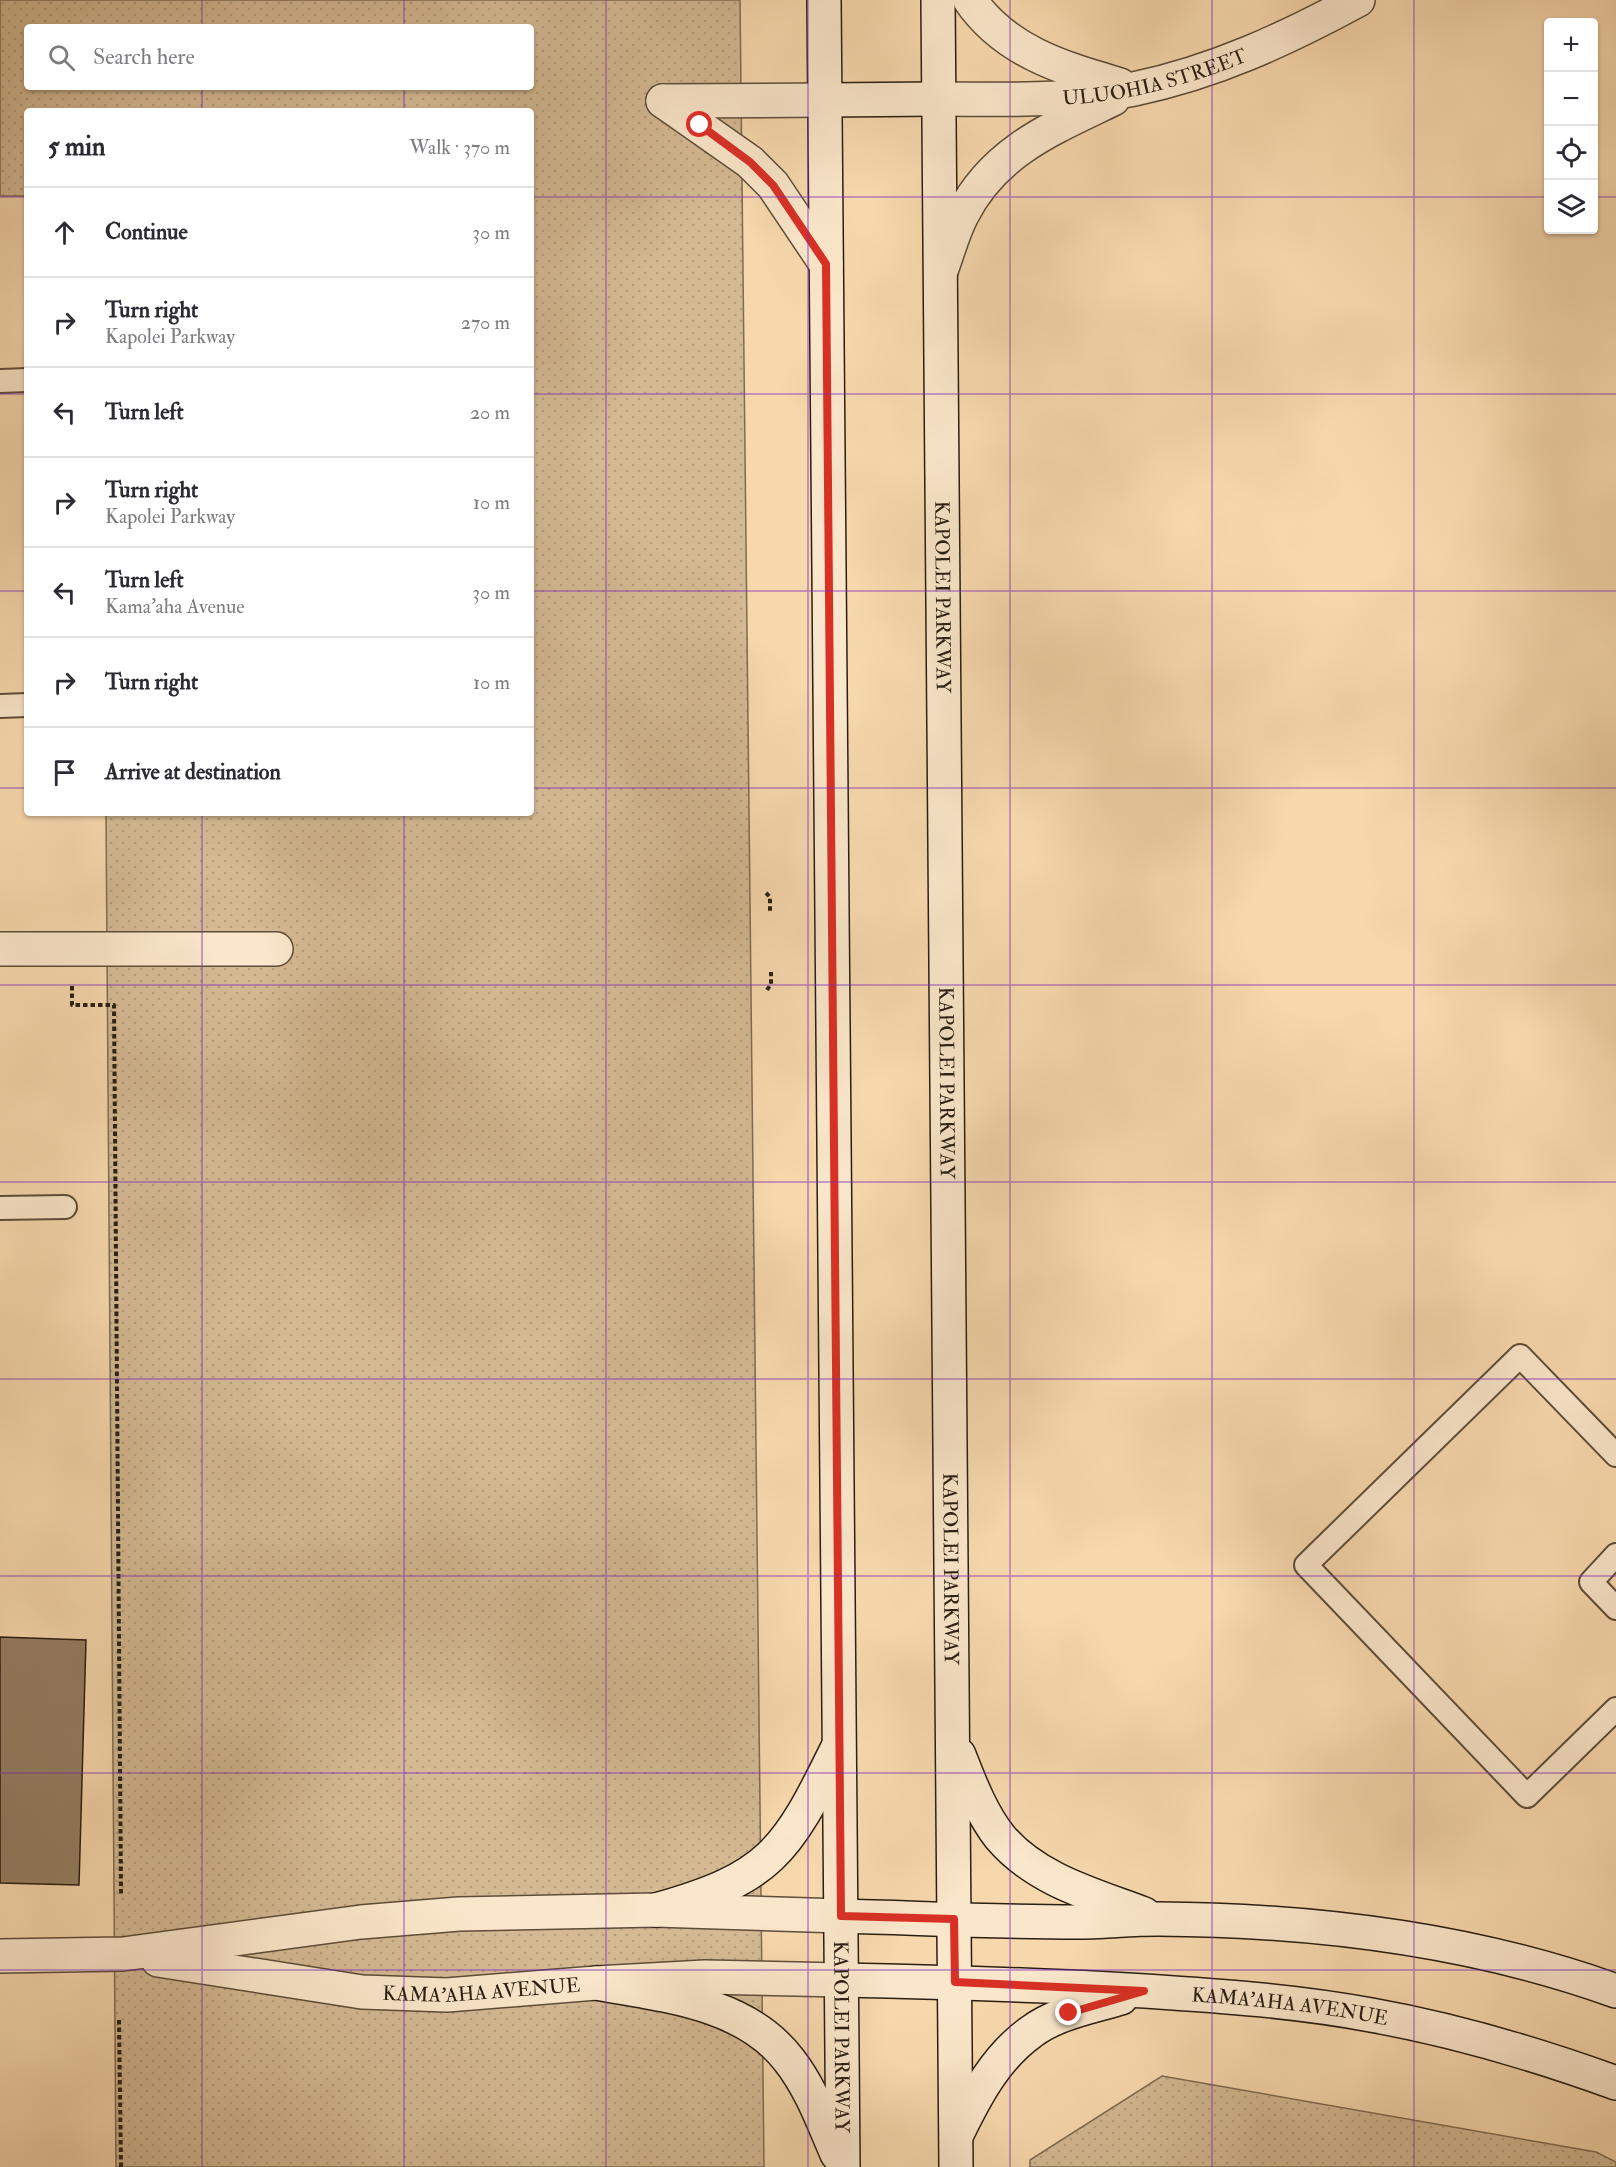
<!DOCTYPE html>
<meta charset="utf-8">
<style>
:root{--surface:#fff;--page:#f7f7f7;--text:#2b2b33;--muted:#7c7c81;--line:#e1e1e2}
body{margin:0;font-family:"IM FELL Double Pica",serif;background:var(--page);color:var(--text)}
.controls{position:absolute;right:18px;top:18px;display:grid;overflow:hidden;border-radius:6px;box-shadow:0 2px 4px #0004}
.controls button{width:54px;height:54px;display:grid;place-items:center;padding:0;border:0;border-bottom:2px solid var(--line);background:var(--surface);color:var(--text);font:30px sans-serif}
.stop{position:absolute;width:18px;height:18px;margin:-14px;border:4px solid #d93025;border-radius:50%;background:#fff}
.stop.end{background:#d93025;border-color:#fff;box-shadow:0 2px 6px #0008}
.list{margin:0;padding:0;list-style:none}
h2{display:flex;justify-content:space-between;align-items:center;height:78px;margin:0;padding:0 24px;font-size:26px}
h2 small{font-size:20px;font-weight:400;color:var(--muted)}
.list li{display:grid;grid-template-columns:39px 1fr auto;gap:18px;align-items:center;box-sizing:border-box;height:90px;padding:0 24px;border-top:2px solid var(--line)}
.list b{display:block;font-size:22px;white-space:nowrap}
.list p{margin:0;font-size:20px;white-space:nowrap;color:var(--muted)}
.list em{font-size:20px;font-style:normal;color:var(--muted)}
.icon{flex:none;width:33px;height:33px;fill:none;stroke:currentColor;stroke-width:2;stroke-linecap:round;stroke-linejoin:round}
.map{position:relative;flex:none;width:1616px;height:2167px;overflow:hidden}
.search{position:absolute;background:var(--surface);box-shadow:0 2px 4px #0004;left:24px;top:24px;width:510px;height:66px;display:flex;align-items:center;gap:15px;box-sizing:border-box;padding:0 21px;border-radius:6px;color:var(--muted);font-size:22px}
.panel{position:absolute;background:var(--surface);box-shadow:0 2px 4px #0004;left:24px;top:108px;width:510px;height:708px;border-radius:6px}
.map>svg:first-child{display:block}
.grass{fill:url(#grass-dots);stroke:#7f6c52;stroke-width:1.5;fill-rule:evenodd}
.building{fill:#957f63;stroke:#2a1f12;stroke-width:1.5}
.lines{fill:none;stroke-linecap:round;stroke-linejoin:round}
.lane-casing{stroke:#5d4d39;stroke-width:26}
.street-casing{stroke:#5d4d39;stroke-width:36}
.secondary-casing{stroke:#2a1f12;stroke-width:36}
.path{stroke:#2a1f12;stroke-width:4;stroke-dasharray:4.5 3;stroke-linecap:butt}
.lane{stroke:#fae6ca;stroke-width:22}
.street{stroke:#fae6ca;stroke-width:33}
.secondary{stroke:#fae6ca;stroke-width:33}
.route{stroke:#d93025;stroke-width:8}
.grid{fill:none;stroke:#7b2cbf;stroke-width:1.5;stroke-opacity:0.55}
.labels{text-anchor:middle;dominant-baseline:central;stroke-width:4.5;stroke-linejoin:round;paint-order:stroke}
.street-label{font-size:20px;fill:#2a1f12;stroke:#fae6ca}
</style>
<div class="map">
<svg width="1616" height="2167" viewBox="0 0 1616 2167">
<defs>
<pattern id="grass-dots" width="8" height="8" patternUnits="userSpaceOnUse" patternTransform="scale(1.5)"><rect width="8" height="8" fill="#d4b993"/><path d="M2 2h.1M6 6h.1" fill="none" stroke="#b69f7e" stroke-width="1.8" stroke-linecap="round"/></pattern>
</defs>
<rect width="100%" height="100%" fill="#f7d8ad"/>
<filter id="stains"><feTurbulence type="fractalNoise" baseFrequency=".00333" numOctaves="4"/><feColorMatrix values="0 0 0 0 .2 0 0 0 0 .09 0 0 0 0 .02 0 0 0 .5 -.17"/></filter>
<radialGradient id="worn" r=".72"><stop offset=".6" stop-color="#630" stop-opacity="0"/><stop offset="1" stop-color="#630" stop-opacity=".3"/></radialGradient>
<path class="grass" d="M0,0H740L764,2167H116L106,813H531V111H27V196H0ZM27,27H531V87H27Z
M1162,2076L1596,2152L1616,2162V2167H1030V2160Z"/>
<path class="building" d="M0,1637L86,1640L79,1885L0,1883Z"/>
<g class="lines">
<defs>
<path id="lane" d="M0,381L27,380
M0,706L27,705
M0,1208L65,1207
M1616,1455L1520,1356L1306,1565L1527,1796L1616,1709
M1616,1555L1591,1582L1616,1608"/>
<g id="street">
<path d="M970,0C1006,52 1063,68 1120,85"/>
<path id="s1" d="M938,99C1003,99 1070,102 1134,89C1215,72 1286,39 1358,0"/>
<path d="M663,101L750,162L773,185L826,264"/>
<path d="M663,101L825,100"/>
<path d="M941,271C948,252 953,232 962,215C994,151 1053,128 1113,99"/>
<path d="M0,949H276"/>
<path d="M0,1956L123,1954L361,1922L459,1914L656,1910L841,1916"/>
<path id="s2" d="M158,1960L362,1992L447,1995L596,1983L705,1977L841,1980"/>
</g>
<g id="secondary">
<path id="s3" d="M824,0L843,2167"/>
<path id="s4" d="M938,0L956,2167"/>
<path d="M825,100L938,99"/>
<path d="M959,1755C970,1783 981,1813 1000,1837C1036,1880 1094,1895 1144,1914"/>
<path d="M656,1910C770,1878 786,1853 837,1749"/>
<path d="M841,1916C919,1918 998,1922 1076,1922C1103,1922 1130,1919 1158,1919C1313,1920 1469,1938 1616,1991"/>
<path id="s5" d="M841,1980C943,1982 1044,1985 1145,1991C1221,1996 1296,2001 1371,2015C1455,2030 1536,2054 1616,2083"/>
<path d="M596,1983C662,1995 745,2002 789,2060C811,2088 823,2122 837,2154"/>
<path d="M958,2132C976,2095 996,2057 1031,2032C1056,2013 1091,2007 1121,1998"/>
</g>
</defs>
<use href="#lane" class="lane-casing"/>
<use href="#street" class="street-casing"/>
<use href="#secondary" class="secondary-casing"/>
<path class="path" d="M766,893L770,897V911
M72,986V1005H114L121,1894
M767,990L771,984V972
M119,2020L121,2167"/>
<use href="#lane" class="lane"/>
<use href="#street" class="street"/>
<use href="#secondary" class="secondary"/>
</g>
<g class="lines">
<path class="route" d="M700,125L750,162L773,185L826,264L841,1916L954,1919L955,1982L1144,1991L1069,2013"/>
</g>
<path class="grid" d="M202,0V27M404,0V27M606,0V2167M808,0V2167M1010,0V2167M1212,0V2167M1414,0V2167M202,87V111M404,87V111M0,197H27M531,197H1548M1594,197H1616M0,394H27M531,394H1616M0,591H27M531,591H1616M0,788H27M531,788H1616M202,813V2167M404,813V2167M0,985H1616M0,1182H1616M0,1379H1616M0,1576H1616M0,1773H1616M0,1970H1616"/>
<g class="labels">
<g class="street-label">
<text stroke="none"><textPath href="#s1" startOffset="219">ULUOHIA STREET</textPath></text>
<text stroke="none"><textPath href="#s4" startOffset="597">KAPOLEI PARKWAY</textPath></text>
<text stroke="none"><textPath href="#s4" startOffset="1083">KAPOLEI PARKWAY</textPath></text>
<text stroke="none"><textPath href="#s4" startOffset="1569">KAPOLEI PARKWAY</textPath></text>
<text stroke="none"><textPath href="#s2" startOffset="326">KAMA'AHA AVENUE</textPath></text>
<text stroke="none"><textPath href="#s5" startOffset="450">KAMA'AHA AVENUE</textPath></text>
<text stroke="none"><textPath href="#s3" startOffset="2037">KAPOLEI PARKWAY</textPath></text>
</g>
</g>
<rect width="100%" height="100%" filter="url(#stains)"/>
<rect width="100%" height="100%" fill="url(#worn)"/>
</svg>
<div class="controls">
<button>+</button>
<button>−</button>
<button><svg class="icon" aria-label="locate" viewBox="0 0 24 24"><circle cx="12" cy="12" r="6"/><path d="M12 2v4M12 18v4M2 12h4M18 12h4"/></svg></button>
<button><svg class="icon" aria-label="layers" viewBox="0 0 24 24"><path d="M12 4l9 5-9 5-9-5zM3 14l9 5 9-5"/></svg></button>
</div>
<div class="stop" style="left:700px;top:125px"></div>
<div class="stop end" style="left:1069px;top:2013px"></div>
<div class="search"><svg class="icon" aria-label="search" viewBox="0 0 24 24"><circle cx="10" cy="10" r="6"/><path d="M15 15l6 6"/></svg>Search here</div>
<section class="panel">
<h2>5 min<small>Walk · 370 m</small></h2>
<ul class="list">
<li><svg class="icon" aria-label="ahead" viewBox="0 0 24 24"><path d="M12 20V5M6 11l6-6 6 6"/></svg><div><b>Continue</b></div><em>30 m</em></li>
<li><svg class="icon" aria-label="right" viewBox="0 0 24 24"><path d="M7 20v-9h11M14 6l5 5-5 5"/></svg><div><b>Turn right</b><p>Kapolei Parkway</p></div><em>270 m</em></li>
<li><svg class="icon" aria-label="left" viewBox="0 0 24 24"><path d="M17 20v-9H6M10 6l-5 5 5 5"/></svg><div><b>Turn left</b></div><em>20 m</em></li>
<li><svg class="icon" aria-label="right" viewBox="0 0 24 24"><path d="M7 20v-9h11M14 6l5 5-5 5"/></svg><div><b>Turn right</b><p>Kapolei Parkway</p></div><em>10 m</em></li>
<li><svg class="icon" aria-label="left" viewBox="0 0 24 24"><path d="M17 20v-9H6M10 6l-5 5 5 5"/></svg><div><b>Turn left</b><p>Kama'aha Avenue</p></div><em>30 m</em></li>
<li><svg class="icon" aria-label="right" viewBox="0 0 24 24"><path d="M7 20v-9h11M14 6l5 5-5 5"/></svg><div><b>Turn right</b></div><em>10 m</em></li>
<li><svg class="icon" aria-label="arrive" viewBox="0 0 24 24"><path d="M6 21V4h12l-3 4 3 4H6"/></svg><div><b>Arrive at destination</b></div></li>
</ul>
</section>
</div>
